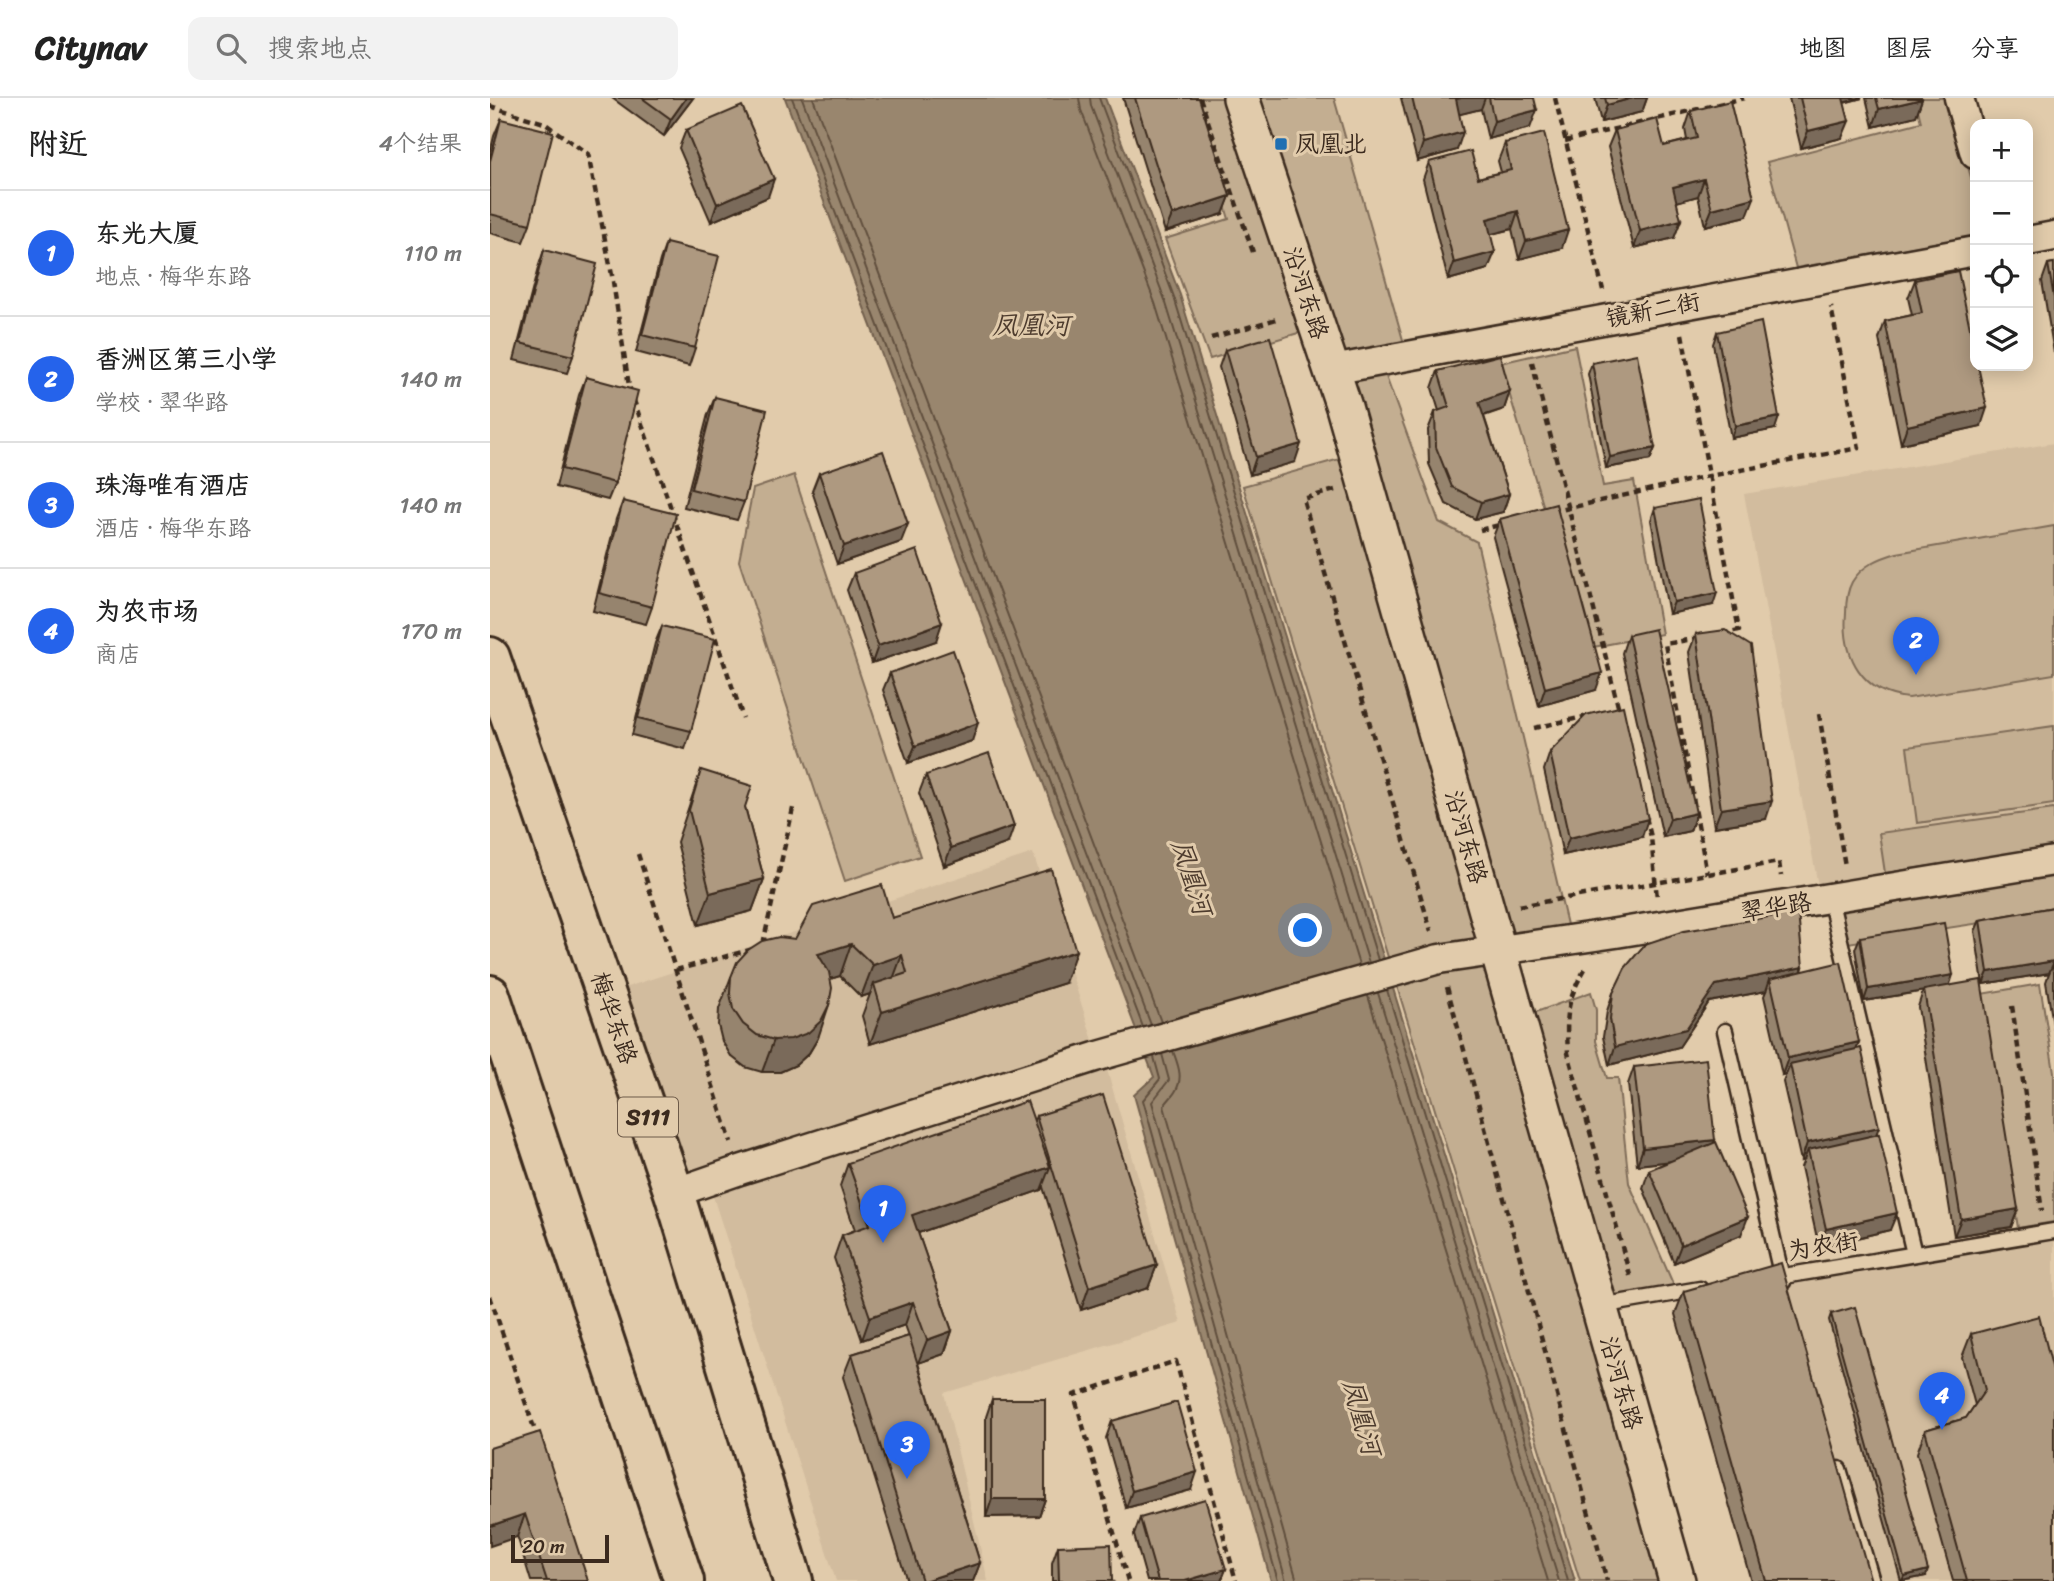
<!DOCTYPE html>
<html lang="zh">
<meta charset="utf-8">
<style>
:root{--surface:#fff;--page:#f2f2f2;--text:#222;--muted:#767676;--line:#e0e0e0;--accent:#2563eb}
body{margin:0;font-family:Sriracha,"LXGW WenKai TC",sans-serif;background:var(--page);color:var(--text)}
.controls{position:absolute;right:21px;top:21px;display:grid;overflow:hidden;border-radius:14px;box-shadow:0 4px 18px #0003}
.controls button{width:63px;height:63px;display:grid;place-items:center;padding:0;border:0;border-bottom:2px solid var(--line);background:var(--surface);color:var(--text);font:35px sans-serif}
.scale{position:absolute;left:21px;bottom:18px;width:98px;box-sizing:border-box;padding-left:7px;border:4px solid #3b2a1e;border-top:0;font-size:19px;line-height:24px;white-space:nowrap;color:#3b2a1e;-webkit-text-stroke:5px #e1cbab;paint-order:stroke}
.you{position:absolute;left:816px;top:833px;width:24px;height:24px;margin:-18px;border:5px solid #fff;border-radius:50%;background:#1a73e8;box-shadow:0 0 0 10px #1a73e833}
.badge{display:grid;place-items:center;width:46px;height:46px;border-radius:50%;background:var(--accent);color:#fff;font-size:23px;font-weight:700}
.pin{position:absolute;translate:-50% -58px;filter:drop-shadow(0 2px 4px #0008)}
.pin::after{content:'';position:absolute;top:37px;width:24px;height:21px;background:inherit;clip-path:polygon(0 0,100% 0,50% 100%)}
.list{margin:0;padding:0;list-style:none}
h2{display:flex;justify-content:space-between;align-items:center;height:91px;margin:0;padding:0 28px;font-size:30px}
h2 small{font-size:23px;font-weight:400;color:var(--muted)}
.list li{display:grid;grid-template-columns:46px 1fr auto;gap:21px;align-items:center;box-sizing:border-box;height:126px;padding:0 28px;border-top:2px solid var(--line)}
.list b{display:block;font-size:26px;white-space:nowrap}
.list p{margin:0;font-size:23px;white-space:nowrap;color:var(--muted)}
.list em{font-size:23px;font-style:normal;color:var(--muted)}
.icon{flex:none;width:38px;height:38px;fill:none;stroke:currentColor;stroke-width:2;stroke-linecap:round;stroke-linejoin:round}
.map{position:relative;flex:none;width:1564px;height:1483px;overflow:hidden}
header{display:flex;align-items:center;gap:42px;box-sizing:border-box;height:98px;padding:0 35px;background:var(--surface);border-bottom:2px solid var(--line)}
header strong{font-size:33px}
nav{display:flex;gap:38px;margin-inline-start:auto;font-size:24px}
.search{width:490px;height:63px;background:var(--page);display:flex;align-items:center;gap:18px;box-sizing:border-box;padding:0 24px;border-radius:14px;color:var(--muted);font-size:26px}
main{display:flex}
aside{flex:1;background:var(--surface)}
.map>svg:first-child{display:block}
.built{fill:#d2bc9e}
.green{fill:#c3ae91;stroke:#7f6c58;stroke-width:2}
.water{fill:#99866e;stroke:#73614e;stroke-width:2}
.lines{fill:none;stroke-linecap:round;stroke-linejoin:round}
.shore{stroke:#614f3e;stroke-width:2}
.service-casing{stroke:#3b2a1e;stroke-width:19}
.minor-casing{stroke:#3b2a1e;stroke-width:33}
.tertiary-casing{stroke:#3b2a1e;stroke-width:40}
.primary-casing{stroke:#3b2a1e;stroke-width:44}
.path{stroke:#3b2a1e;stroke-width:4.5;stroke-dasharray:7 5;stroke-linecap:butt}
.service{stroke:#e1cbab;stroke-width:14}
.minor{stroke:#e1cbab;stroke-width:28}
.tertiary{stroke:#e1cbab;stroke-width:35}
.primary{stroke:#e1cbab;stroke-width:38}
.wall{fill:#96846e;stroke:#3b2a1e;stroke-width:2}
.shaded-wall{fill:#7a6b5a;stroke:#3b2a1e;stroke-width:2}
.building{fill:#ae9980;stroke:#3b2a1e;stroke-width:2}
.poi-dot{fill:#1f6fb2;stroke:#e1cbab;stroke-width:2.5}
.labels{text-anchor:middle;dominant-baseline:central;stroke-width:6;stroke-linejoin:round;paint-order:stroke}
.shield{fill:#e1cbab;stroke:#6d5a48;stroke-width:2}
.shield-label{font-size:23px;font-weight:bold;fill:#3b2a1e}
.poi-label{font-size:24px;fill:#3b2a1e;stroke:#e1cbab;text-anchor:start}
.street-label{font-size:24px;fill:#3b2a1e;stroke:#e1cbab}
.water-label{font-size:26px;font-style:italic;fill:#4e3c2e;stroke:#e1cbab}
</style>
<header>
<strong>Citynav</strong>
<div class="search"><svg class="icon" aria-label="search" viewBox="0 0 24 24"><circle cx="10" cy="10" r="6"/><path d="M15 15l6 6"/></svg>搜索地点</div>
<nav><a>地图</a><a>图层</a><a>分享</a></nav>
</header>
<main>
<aside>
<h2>附近<small>4个结果</small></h2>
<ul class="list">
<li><span class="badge">1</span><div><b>东光大厦</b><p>地点 · 梅华东路</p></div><em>110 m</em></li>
<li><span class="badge">2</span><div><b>香洲区第三小学</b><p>学校 · 翠华路</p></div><em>140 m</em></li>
<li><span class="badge">3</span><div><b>珠海唯有酒店</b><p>酒店 · 梅华东路</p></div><em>140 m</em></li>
<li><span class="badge">4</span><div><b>为农市场</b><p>商店</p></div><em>170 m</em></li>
</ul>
</aside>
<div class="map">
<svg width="1564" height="1483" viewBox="0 0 1564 1483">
<rect width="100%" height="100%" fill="#e1cbab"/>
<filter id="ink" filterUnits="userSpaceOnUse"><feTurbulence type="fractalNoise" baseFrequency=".0143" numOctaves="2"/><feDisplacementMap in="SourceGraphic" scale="14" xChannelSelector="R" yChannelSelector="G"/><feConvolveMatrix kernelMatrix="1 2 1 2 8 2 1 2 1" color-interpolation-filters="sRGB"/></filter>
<g filter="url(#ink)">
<path class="built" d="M1564,345V759L1330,798L1254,396Z
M543,755L608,958L185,1094L116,896Z
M615,965L691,1225L454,1295L498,1483H346L220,1089Z
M1564,1138V1483H1385L1293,1180Z"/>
<path class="green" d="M702,0H740L815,233L720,261L675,141L739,121Z
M762,0H844L915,249L851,260Z
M1425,0H1458L1485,93V138L1306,170L1277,64L1431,24Z
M1085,248L1113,388L1144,383L1172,536L1103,549L1054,410L1010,265Z
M894,273L949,424L987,444L1078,831L1015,840L855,279Z
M864,357L1181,1483H1090L753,388Z
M304,377L430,758L355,783L249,463L263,391Z
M1564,428V576L1419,600C1372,596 1352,558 1356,515C1356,505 1357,493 1362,484C1372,467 1390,460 1407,455Z
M1564,628V706L1427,725L1417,649Z
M1564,711V749L1395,775L1389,735Z
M1564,771V814L1358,845L1348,805Z
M1550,886L1564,974V1124L1528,1130L1491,896Z
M1101,894L1106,912V943L1117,980H1128L1139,1085L1184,1188L1117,1199L1035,918Z"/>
<path class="water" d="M295,0H615L690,197L1085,1483H781L644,997L664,979Z"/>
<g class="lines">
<path class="shore" d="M302,0L653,929
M312,0L661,927
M323,0L671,924
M589,0L591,12L665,205L869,867
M600,0L601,8L675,202L879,865
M609,0L684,199L888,862
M897,892L1078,1483
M888,895L1069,1483
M878,898L1058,1483
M683,953C688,967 694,980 685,994C682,999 677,1003 674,1008L807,1483
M672,956L679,982L662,1004L796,1483
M664,959L670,981L653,1002L788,1483"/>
<defs>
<path id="service" d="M1340,800L1424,1156
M1235,933L1293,1184
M1282,1180L1564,1133
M1110,1208L1210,1191
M1349,1371L1382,1483"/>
<path id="minor" d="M1469,0L1485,56
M1538,143L1564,138
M842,272L1485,153
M184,1095L250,1072L605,959L949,861L1126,835L1564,763"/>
<path id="tertiary" d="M751,0L854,309L1187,1483"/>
<path id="primary" d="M0,559L184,1095L303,1483
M0,897L194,1483"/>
</defs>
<use href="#service" class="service-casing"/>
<use href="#minor" class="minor-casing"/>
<use href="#tertiary" class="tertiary-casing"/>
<use href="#primary" class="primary-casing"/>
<path class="path" d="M710,0L764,157
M1065,0L1113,192
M0,8L54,25L98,56L122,177L139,288L253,620
M1075,43L1254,0
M1192,236L1249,532L1235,535
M721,240L790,220
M1042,264L1129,612
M845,392L813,401L941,833
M1062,414L1219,378L1369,350L1341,209
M990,432L1013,426
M1209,540L1175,546L1217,776
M1329,616L1355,768
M1044,630L1098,618
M1156,719L1161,739L1167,800
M148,756L241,1044
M1029,808L1289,764L1291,778
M273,846L304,706
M1095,871C1076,903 1076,918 1078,955L1141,1181
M186,872L263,851
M957,889L1117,1483
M1522,908L1552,1113
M0,1198L47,1339
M638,1483L584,1297L686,1263L746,1483"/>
<use href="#service" class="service"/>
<use href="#minor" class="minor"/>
<use href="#tertiary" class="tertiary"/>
<use href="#primary" class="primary"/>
</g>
<path class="wall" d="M122,0H203L174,38Z
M633,0H709L740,98L733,116L675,134Z
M911,0H1044L1040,30L998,41L991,11L969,16L967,52L927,63Z
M1105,0H1157L1152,14L1111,24Z
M1299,0H1372L1354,5L1352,40L1311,50Z
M1376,0H1432V1L1426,18L1383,29Z
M1201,13L1257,118L1215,128L1208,98L1186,104L1191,122L1184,140L1144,150L1118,49L1125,32L1174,48L1197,42L1195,31Z
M11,21L40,126L33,144L0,135V55L4,38Z
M196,32L278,99L221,124L189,50Z
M1015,45L1072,150L1029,161L1022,131L1000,136L998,171L958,182L933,81L939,64L988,80L1011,74L1008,63Z
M176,145L205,250L199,268L146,254L170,162Z
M54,152L83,258L77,275L24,262L48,170Z
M1564,165V255L1552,183L1558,166Z
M1425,182L1491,328L1411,346L1389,241L1395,223L1422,217L1418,200Z
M1227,234L1285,331L1241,340L1223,246Z
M735,252L805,364L760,377L729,269Z
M1102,265L1165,350L1160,362L1116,370L1098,276Z
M948,273L1020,293L1014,311L994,318L1019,396L1013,414L985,421L956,406L939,366L938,332L945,314L949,313L942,290Z
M96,279L125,385L118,402L66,389L89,297Z
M225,299L254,404L247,422L194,409L218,316Z
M329,375L411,444L347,466L322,393Z
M133,403L162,509L156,526L103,513L126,421Z
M1165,410L1223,507L1179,516L1161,422Z
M1010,421L1106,592L1049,608L1003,439Z
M364,475L446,543L382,565L357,492Z
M172,528L201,633L195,651L142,637L165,545Z
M1206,536L1276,721L1224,729L1199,554Z
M1138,537L1206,715L1200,733L1173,739L1132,555Z
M400,575L482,643L418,665L393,592Z
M1060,654L1152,739L1073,757L1054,672Z
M211,672L255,709L274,781L262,813L208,827L187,744Z
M436,677L518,745L454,768L429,695Z
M1564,809V932L1556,884L1559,875L1493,886L1485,833L1490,822Z
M402,820L575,885L380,946L372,918L380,896L371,899L350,878L340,881L328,940L319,955L306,967L290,974H272L255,969L241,958L232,943L228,927L229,911L241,879L305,841Z
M1370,839L1459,887L1528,1111L1521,1129L1464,1138L1428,909L1433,893L1374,903L1365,851Z
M1313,869L1312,873L1369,944L1366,951L1386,1037L1400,1132L1329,1149L1311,1069L1314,1062L1311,1063L1293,984L1296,976L1292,977L1274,898L1276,893L1219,904L1189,949L1119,967L1113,939L1117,913L1123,895Z
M1144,969L1225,1042L1223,1045L1251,1137L1184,1165L1153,1090L1159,1072L1180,1063L1147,1067L1138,986Z
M546,1018L667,1167L658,1190L591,1212L553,1089L551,1092L428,1135L462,1233L454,1256L428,1265L490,1465L483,1483H417L353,1279L362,1256L419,1238L415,1227L372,1242L344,1160L352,1137L365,1132L350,1088L358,1065L544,1023Z
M1194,1193L1381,1483H1261L1185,1216Z
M1341,1216L1436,1478L1411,1483L1339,1222Z
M1481,1236L1564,1483H1463L1427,1355L1435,1332L1476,1320L1485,1307L1472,1259Z
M502,1301L555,1401L549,1418L496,1419V1319Z
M622,1323L701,1392L636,1410L616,1340Z
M0,1350L98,1483H41Z
M650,1420L736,1471L731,1483H657L644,1437Z
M568,1448L622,1483H562V1465Z"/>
<path class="shaded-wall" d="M196,0H203L174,38L181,21Z
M971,0H995L991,11L959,19L966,1Z
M1143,0H1157L1152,14L1111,24L1117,7Z
M1347,0H1372L1344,7Z
M1432,1L1426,18L1383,29L1389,11Z
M1047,12L1040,30L998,41L1004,23Z
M1359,23L1352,40L1311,50L1318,33Z
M973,34L967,52L927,63L933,45Z
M284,81L278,99L221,124L227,106Z
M1214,81L1208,98L1176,107L1183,89Z
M740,98L733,116L675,134L682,117Z
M1264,100L1257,118L1215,128L1222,111Z
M1028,113L1022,131L990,139L997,121Z
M1191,122L1184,140L1144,150L1150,133Z
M1078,132L1072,150L1029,161L1036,143Z
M1005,154L998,171L958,182L964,165Z
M1020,293L1014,311L983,321L989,304Z
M1497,310L1491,328L1411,346L1417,328Z
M1289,319L1285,331L1241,340L1245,328Z
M811,346L805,364L760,377L766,359Z
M1165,350L1160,362L1116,370L1120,359Z
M1019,396L1013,414L985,421L991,404Z
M418,426L411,444L347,466L354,448Z
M1227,495L1223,507L1179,516L1184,504Z
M452,525L446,543L382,565L388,548Z
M1112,575L1106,592L1049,608L1055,590Z
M488,625L482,643L418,665L425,648Z
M1282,703L1276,721L1224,729L1231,711Z
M1206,715L1200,733L1173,739L1180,721Z
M1158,721L1152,739L1073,757L1079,740Z
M524,728L518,745L454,768L461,750Z
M274,781L262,813L208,827L220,795Z
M361,846L350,878L317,888L328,856Z
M586,853L575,885L380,946L392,914Z
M412,857L400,889L384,886L380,896L371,899L383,867Z
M1564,863V875L1563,866L1559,875L1493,886L1498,874Z
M1313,869L1307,886L1280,881L1276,893L1219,904L1189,949L1119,967L1125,949L1226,887Z
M1463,877L1459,889L1374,903L1378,891Z
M339,907L328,940L319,955L306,967L290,974H272L284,942Z
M1369,944L1362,961L1300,966L1296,976L1292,977L1298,960Z
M1389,1029L1382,1047L1318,1052L1314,1062L1311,1063L1317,1045Z
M1225,1042L1218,1059L1147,1067L1153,1050Z
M560,1069L551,1092L414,1140L422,1117Z
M1528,1111L1521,1129L1464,1138L1471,1121Z
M1407,1115L1400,1132L1329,1149L1336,1131Z
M1258,1119L1251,1137L1184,1165L1191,1147Z
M667,1167L658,1190L591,1212L599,1189Z
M423,1204L415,1227L372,1242L380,1219Z
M462,1233L454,1256L428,1265L437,1242Z
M707,1374L701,1392L636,1410L642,1393Z
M502,1401H555L549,1418L496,1419Z
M35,1416L27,1439L0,1448V1428Z
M490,1465L483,1483H434Z
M736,1471L731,1483H695Z
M1438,1472L1436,1478L1412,1483L1414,1478Z"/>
<path class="building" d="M152,0H196L181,21Z
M645,0H709L740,98L682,117Z
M922,0H971L966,1L973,34L933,45Z
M999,0H1044L1047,12L1004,23Z
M1115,0H1143L1117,7Z
M1310,0H1353L1359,23L1318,33Z
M1386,0H1432V1L1389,11Z
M1240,3L1264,100L1222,111L1214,81L1183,89L1191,122L1150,133L1125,32L1167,21L1174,48L1207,40L1201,13Z
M252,8L284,81L227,106L196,32Z
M11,21L63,34L40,126L0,116V63Z
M1054,35L1078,132L1036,143L1028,113L997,121L1005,154L964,165L939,64L981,53L988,80L1021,72L1015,45Z
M176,145L229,158L205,250L152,237Z
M54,152L107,166L83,258L30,245Z
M1564,165V200L1558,166Z
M1468,173L1485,254V268H1488L1497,310L1417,328L1395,223L1432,215L1425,182Z
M1271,224L1289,319L1245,328L1227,234Z
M780,239L811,346L766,359L735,252Z
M1147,256L1165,350L1120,359L1102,265Z
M1010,257L1020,293L989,304L1019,396L991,404L962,389L946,349L945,314L959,309L948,273Z
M96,279L148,293L125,385L72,371Z
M225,299L277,312L254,404L201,391Z
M393,353L418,426L354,448L329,375Z
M1209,401L1227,495L1184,504L1165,410Z
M133,403L186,416L162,509L109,495Z
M1066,406L1112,575L1055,590L1010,421Z
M427,452L452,525L388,548L364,475Z
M172,528L225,541L201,633L148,620Z
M1165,531L1206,715L1180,721L1138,537Z
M1235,532L1261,548L1282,703L1231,711L1206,536Z
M463,552L488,625L425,648L400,575Z
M1133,608L1158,721L1079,740L1060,654L1096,617Z
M499,655L524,728L461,750L436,677Z
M211,672L262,688L255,709L274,781L220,795L199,712Z
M561,771L586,853L392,914L384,886L417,875L412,857L383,867L361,846L328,856L339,874L342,890L339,907L331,923L318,935L301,941L284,942L267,937L253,926L243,911L240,895L241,879L247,864L258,852L272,843L289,839L305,841L323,808L392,787L402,820Z
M1564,809V863L1498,874L1490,822Z
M1308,814L1313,869L1226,887L1196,931L1125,949L1120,921L1123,895L1135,870L1155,846L1194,833Z
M1454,825L1463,877L1378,891L1370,839Z
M1351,864L1369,944L1298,960L1280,881Z
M1491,882L1528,1111L1471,1121L1434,892Z
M1371,950L1389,1029L1317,1045L1300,966Z
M1216,961L1225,1042L1153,1050L1144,969Z
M613,997L667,1167L599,1189L546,1018Z
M537,1003L560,1069L422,1117L462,1233L437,1242L423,1204L380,1219L352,1137L380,1127L358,1065Z
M1389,1036L1407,1115L1336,1131L1318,1052Z
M1226,1044L1258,1119L1191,1147L1159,1072Z
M1291,1165L1381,1483H1276L1194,1193Z
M1365,1209L1438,1472L1414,1478L1341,1216Z
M1549,1218L1564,1276V1483H1477L1435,1332L1476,1320L1495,1292L1481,1236Z
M419,1238L490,1465L434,1483H432L362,1256Z
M502,1301H555V1401H502Z
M687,1304L707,1374L642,1393L622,1323Z
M50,1334L98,1483H57L35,1416L0,1428V1350Z
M715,1401L736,1471L695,1483H668L650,1420Z
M621,1446L622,1483H569L568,1448Z"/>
</g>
<rect class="poi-dot" x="784" y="39" width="14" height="14" rx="3.5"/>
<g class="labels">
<rect class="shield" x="128" y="999.5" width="60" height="39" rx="5"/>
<g class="shield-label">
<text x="158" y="1019">S111</text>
</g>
<g class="poi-label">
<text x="805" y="46">凤凰北</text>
</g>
<g class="street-label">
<text transform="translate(816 195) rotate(72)">沿河东路</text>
<text transform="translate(1163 212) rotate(-11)">镜新二街</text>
<text transform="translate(976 739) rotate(74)">沿河东路</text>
<text transform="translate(1286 809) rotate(-9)">翠华路</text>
<text transform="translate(124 920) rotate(71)">梅华东路</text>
<text transform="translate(1333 1148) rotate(-9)">为农街</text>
<text transform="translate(1131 1285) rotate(74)">沿河东路</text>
</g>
<g class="water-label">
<text x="541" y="227">凤凰河</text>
<text transform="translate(702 779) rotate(72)">凤凰河</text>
<text transform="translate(872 1319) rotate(74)">凤凰河</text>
</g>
</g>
</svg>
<div class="controls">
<button>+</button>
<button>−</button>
<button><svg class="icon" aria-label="locate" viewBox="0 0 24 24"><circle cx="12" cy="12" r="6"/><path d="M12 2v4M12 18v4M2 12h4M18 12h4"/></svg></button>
<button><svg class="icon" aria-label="layers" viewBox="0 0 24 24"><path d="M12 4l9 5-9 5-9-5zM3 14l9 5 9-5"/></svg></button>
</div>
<div class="scale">20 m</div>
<div class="you"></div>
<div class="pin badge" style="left:393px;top:1145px">1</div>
<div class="pin badge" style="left:1426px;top:577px">2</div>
<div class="pin badge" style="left:417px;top:1381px">3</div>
<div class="pin badge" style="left:1452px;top:1332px">4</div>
</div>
</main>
